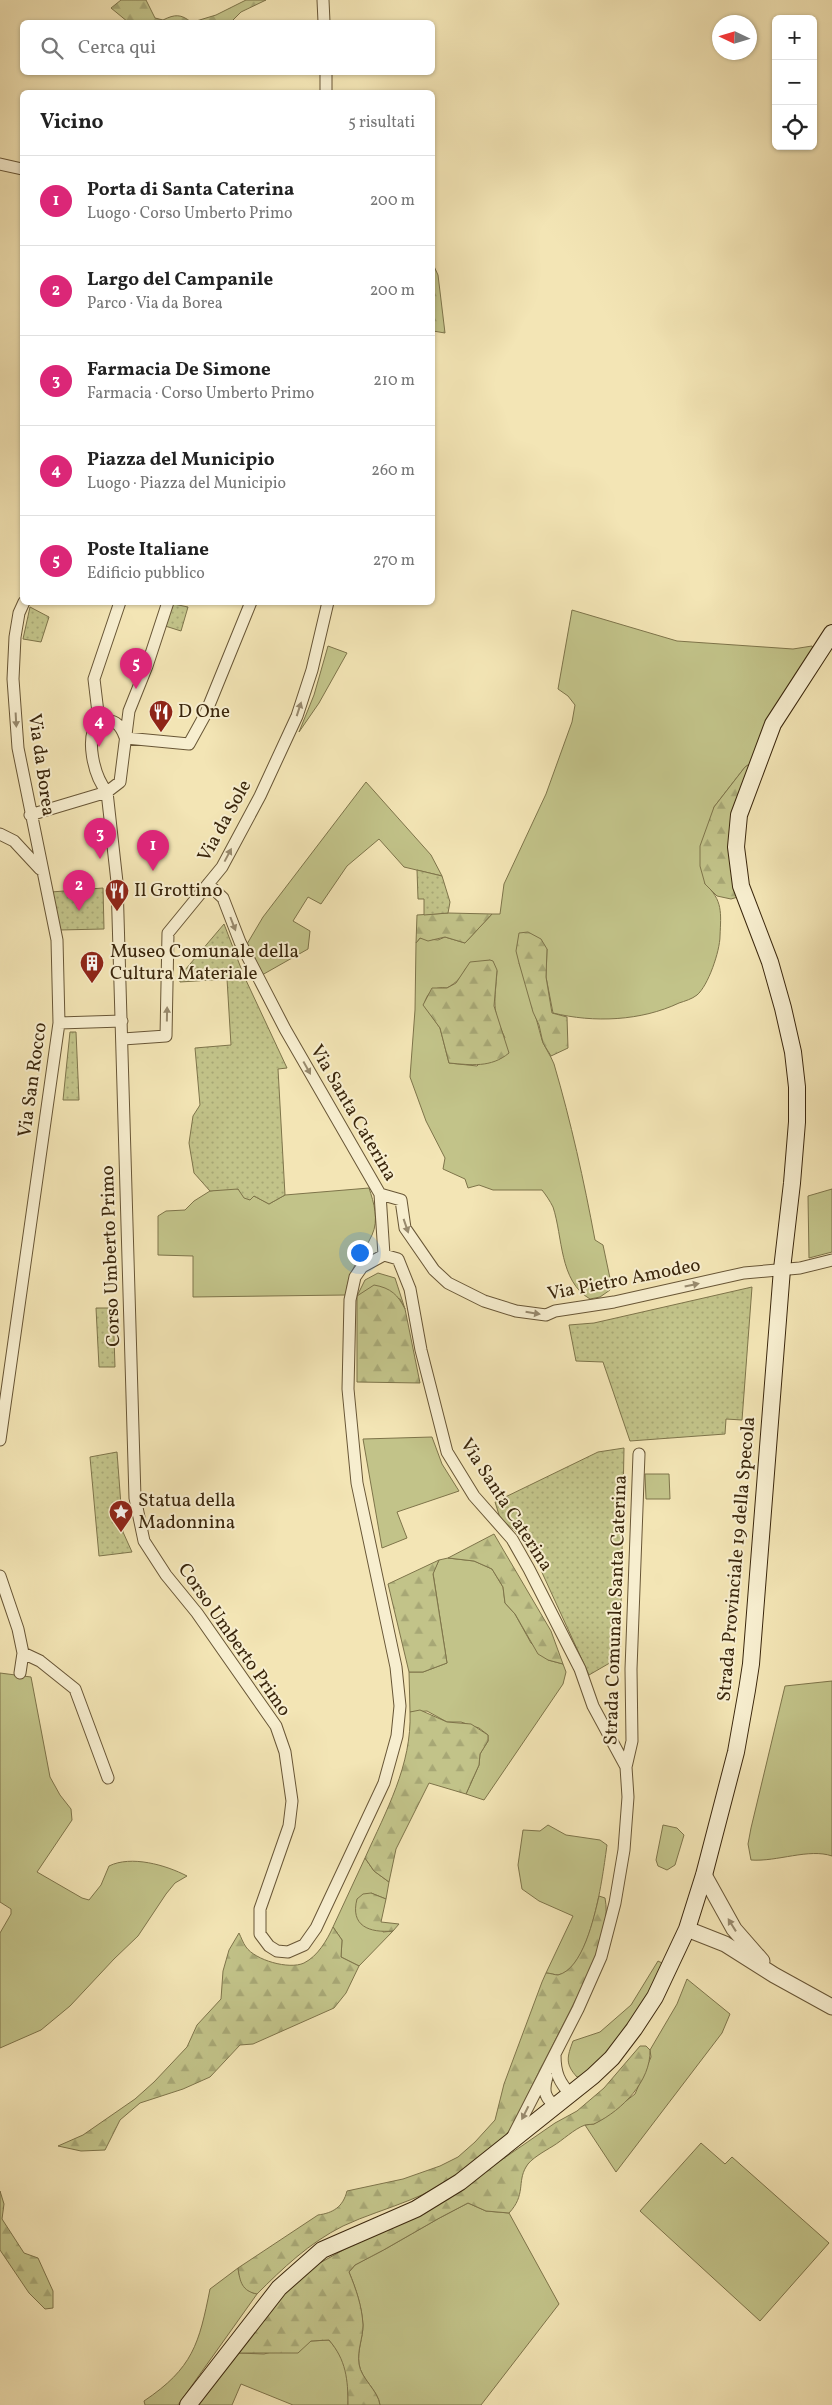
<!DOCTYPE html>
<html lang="it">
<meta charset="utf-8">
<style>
:root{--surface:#fff;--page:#f2f2f2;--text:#222;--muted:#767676;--line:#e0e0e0;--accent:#db2777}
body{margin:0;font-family:Vollkorn,serif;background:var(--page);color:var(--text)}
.controls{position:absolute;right:15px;top:15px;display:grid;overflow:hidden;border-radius:8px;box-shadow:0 1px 4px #0004}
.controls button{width:45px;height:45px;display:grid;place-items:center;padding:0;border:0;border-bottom:1px solid var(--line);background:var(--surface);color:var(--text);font:25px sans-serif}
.compass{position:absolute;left:712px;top:15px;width:45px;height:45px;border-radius:50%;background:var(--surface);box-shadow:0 1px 4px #0004;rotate:274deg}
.you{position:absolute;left:359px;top:1252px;width:18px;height:18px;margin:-12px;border:4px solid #fff;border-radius:50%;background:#1a73e8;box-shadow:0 0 0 8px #1a73e833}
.badge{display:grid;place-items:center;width:32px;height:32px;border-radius:50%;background:var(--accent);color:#fff;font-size:16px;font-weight:700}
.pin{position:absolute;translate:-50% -41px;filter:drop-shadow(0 1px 2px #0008)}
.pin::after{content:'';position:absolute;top:26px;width:18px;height:15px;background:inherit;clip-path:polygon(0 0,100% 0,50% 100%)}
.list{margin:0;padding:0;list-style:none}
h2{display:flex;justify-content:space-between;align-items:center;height:65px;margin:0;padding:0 20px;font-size:21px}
h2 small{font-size:16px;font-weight:400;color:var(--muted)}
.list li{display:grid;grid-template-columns:32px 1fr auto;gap:15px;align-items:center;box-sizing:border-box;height:90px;padding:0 20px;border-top:1px solid var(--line)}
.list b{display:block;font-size:19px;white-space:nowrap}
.list p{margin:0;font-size:16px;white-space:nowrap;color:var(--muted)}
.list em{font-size:16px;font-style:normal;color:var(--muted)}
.icon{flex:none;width:28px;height:28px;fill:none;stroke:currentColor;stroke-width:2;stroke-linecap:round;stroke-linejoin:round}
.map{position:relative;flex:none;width:832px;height:2405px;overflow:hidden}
.search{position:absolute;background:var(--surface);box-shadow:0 1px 4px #0004;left:20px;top:20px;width:415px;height:55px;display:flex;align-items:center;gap:12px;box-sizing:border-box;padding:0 18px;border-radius:8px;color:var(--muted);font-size:19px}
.panel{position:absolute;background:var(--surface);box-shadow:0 1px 4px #0004;left:20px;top:90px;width:415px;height:515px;border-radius:8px}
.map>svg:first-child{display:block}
.grass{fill:#c2c389;stroke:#7e744a;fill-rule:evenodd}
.forest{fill:url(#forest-firs);stroke:#7e744a}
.park{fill:url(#park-dots);stroke:#7e744a}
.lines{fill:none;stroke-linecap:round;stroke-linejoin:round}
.minor-casing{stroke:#685636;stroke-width:13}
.tertiary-casing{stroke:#685636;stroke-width:17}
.secondary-casing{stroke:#3a260c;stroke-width:18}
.minor{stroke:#f7eecf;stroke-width:11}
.tertiary{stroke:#f7eecf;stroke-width:15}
.secondary{stroke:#f7eecf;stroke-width:16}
.oneway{fill:#988a6e}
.labels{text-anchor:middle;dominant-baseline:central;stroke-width:4;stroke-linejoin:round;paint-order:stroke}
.poi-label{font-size:19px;fill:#3a260c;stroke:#f7eecf;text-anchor:start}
.street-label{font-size:19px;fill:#3a260c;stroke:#f7eecf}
</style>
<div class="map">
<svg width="832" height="2405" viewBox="0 0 832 2405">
<defs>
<pattern id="forest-firs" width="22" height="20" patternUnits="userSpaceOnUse" patternTransform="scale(1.25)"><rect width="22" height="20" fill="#c2c389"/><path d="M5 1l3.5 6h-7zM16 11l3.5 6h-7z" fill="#a7a775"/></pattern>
<pattern id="park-dots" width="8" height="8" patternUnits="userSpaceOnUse" patternTransform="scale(1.25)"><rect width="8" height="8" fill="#c2c389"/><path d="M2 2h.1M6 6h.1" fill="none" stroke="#a7a775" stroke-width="1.8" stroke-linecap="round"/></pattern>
</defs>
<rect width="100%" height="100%" fill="#f3e5b5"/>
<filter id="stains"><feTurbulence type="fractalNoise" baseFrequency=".004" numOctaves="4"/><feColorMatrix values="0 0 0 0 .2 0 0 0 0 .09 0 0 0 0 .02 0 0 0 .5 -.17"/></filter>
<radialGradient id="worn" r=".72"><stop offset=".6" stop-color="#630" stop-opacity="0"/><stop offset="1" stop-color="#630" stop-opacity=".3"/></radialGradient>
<path class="grass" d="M572,610L677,641L793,649L812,646L815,654L751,763L745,767L714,807L705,884C723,900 721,913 720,936C720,951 708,986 697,995C692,999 685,1001 679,1003C641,1021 594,1023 553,1013L546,977L547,949L519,963C529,988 535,1015 542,1040C545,1048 551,1056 554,1064C571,1122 584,1181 595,1240L603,1245L611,1283L610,1290L600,1297L590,1299C559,1281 563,1237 553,1207C550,1201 546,1195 542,1190H493L479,1185L468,1188L465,1179L443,1169L445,1158L426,1121L410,1077L415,1010L416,943L420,938L438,940L445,937L465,943L492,914H500L504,884L546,794L572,722L575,705L568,696L558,689ZM490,960L497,971C495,1002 491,1009 505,1038L477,1066L449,1063L440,1028L424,1005C427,992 434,986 447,988C457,982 461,978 466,968Z
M328,646L347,653L319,703L299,732L314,695Z
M366,782L431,855L442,876L404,867L379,839L347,866L321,904L308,897L293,921L310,931L308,949L262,975L247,944L263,917Z
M231,1188L238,1189L250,1200L254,1196L269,1204L285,1195L369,1188C374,1203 379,1220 372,1235C362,1257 348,1268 346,1295L193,1297V1256L158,1255V1216L166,1211L185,1210L194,1201L210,1191Z
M832,1189V1252L809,1258L808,1196Z
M378,1273L395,1278L405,1309L400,1299L357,1296L365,1280Z
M432,1437L442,1464L459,1491L397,1512L407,1538L382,1548L363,1439Z
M645,1474H669L670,1499H646Z
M448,1558L474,1561L492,1569L503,1587L505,1603L515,1614L531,1643L548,1660L563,1664L566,1672L563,1684L484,1800L466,1794L479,1765L480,1754L488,1741V1735L479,1728L461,1722H447L427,1711L410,1712L409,1672H423L447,1663L433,1573L439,1560Z
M0,1673L31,1677L50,1777L60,1795L71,1809L72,1820L37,1872L82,1898L89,1900L101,1885L109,1866C131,1855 166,1865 187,1876L175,1883L166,1894L138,1936L114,1959L70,2006L41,2030L0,2048V1933L11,1914V1909L0,1902Z
M832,1681V1856C809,1848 777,1862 751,1860L748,1844L751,1828L785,1686Z
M548,1825L566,1835L600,1840L607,1845C603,1873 592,1968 558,1975C555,1975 549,1973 546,1973L573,1916L539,1901L522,1889L518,1865L523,1830L540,1831Z
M663,1825L677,1828L684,1835L675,1865L667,1870L658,1866L656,1860Z
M365,1858L374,1871L389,1882L386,1899L371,1893L383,1932L393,1931L359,1966L341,1957L342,1940L333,1927Z
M658,1961L664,1964L645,2004L588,2076L577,2077C565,2064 567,2057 573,2041L600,2032L631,2005Z
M687,1979L730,2014L722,2033L616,2172L585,2125L594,2124L604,2118L635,2094L651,2057L650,2050L677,2004Z
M701,2143L725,2164L732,2157L829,2243L760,2321L640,2211Z
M468,2203L486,2211L509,2213L559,2304L481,2405H380C378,2390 361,2379 359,2364C357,2350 363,2338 363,2325C362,2307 356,2289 349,2272L355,2265C394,2246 429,2222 468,2203Z
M238,2268C239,2279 245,2292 257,2294L178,2405H145L144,2401C193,2368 199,2344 210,2289Z
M329,2340C348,2362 348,2377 348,2405H293L241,2384L232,2405H198L238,2353L264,2354L311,2341Z"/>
<path class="forest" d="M121,0H146L155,18L163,20C175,14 181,14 191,22H128L111,8Z
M246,0H266L241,12L231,22H193L216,15Z
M433,264L438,275L445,333L433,331Z
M751,763L738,897L731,899L717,896L705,884L700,866V846L714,807L745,767Z
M448,913L492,914L465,943L445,937L428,941L420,938L416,943L417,915Z
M528,932L541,939L547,949L546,977L552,1013L567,1017L568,1048L551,1056L543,1043L539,1025L533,1012L519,963L516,951L519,933Z
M490,960L493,961L497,970L494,1006L509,1053C491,1068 471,1065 449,1063L440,1028L423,1005L432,988H447L456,983L470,962Z
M374,1285C391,1288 398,1295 405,1309L420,1383L357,1382V1296Z
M494,1534L551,1631L563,1664L548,1660L538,1654L515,1614L505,1603L503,1587L492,1569L474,1561L448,1558Z
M439,1560L433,1574L447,1663L423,1672H409L388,1584Z
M420,1710L447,1722L471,1724L488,1735V1741L480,1754L479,1765L466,1794L429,1783L396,1849L389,1882L374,1871L365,1858C386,1811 412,1765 410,1712Z
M371,1893L386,1899L381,1922L399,1924L393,1931C369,1933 350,1926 357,1899L363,1894Z
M599,1896L605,1898C612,1932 586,1979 571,2009C557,2037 542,2065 528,2094C521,2108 513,2128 502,2140C477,2165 443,2187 410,2200C388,2209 364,2216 343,2226C309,2243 283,2268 257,2294C242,2291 240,2282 238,2268L318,2215C333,2213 343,2207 347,2191L403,2179L440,2166L458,2157L475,2142L495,2120L504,2084L542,1982L546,1973C550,1973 555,1975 558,1975C583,1969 594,1917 599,1896Z
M333,1927L342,1940L341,1957L359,1966L346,1993L334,2008L253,2044L240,2045L210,2077L183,2089L140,2103L120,2120L105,2150L81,2151L58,2146L83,2135L135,2099L154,2082L187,2047L197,2025L221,1999L223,1971L229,1950L239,1933C241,1937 243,1943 246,1947C255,1960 289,1970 304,1963C318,1956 327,1940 333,1927Z
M640,2046H646L650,2050C651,2081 622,2110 596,2123C593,2125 589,2124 585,2125C574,2129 563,2140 553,2146C545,2151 530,2159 526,2167C517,2182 526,2195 509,2213L486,2211L468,2203C429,2222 394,2246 355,2265L349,2272C356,2289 362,2306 363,2325C363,2338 357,2350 359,2364C361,2379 378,2390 380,2405H348C348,2379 346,2360 329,2340L311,2341L298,2353H238L260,2322L289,2289L318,2264L484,2172L555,2123L577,2111L604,2088Z
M0,2191L4,2204L2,2219L24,2253L38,2258L53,2291V2308L45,2309L29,2293L0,2250Z"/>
<path class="park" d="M169,603L188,607L181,631L162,625Z
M30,607L49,617L41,642L23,639Z
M417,870L442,876L450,902L448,913L424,915V899H418Z
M103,888L104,929L59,930L51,892Z
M224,924L244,976L287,1068L278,1069L285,1195L269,1204L254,1196L250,1200L244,1198L238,1189L210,1191L194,1173L189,1143L193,1116L200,1105L195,1048L231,1045L227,979L180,982L179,977Z
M70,1032H76L79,1100H63Z
M752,1287L742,1420L726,1419L725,1434L630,1441L603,1362L576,1361L569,1325L594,1323Z
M96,1308H113L115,1367H99Z
M624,1448L620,1657L589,1675L528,1542L500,1518L495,1502L598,1452Z
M117,1452L123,1532L132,1552L99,1556L90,1457Z"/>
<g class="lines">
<defs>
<path id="minor" d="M323,0L324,22
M326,72V92
M0,164L22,169
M99,721L94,679L120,602
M126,738L189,744L205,715L251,602
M107,792L117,882L135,1498L144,1541L166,1575L197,1613L276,1726L285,1752L292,1801L289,1826L260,1909V1934L269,1946L277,1951L288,1952L304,1945L316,1928L384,1783L397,1736L400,1706L396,1667L357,1483L348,1389L350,1300L355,1277L362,1267L384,1255
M107,792C94,776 84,737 99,721C114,719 120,723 125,737
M30,815L107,792L120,782L129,711L147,666L168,602
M0,834L14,841L40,869
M208,884L223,898L240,942L285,1029L380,1194L384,1255
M59,1023L122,1021
M123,1039L166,1036L168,933L222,867L260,796L297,716L312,670L328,602
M380,1194L401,1200L405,1228L434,1270L448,1283L484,1301L516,1311L546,1315L555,1311L614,1302L744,1273L800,1268L832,1260
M384,1255L398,1259L410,1289L421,1350L447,1452L474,1496L512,1539L529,1569L580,1669L593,1706L626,1767L628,1797L624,1850L615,1903L601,1957L578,2009L512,2138
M0,1440L59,1023L57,940L18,748L13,679L15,637L19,613L24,602
M0,1576L18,1629L23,1653L20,1673
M23,1653L40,1661L75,1689L108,1778
M626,1767L632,1741L631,1669L639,1454
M555,2055C555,2073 559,2082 571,2095
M547,2077C543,2090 544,2100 558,2106"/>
<path id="tertiary" d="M704,1875L734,1929L762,1961
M687,1929L725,1944L774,1975L832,2007"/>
<path id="secondary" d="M188,2405L279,2288L322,2250L416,2209L460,2182L593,2076L612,2058L634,2029L655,1997L687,1929L704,1875L736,1752L747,1690L751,1664L782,1269L792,1183L797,1122V1087L793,1052L783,1008L770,962L741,886L736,847L739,815L773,724L832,633"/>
</defs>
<use href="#minor" class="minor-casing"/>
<use href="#tertiary" class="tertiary-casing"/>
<use href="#secondary" class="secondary-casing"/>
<use href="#minor" class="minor"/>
<use href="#tertiary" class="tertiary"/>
<use href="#secondary" class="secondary"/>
</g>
<defs><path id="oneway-solid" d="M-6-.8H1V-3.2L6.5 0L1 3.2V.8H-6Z" transform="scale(1.25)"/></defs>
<g class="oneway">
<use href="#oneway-solid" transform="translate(299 709) rotate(-72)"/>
<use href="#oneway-solid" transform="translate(16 720) rotate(87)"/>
<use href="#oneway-solid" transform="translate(228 855) rotate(-62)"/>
<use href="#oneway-solid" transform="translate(233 924) rotate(69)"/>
<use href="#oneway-solid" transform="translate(167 1014) rotate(-89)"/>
<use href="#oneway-solid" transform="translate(307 1068) rotate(61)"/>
<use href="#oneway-solid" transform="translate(406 1226) rotate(71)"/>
<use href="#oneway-solid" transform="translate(692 1285) rotate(-12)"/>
<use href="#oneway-solid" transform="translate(533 1313) rotate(9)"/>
<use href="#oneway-solid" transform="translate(732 1925) rotate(-122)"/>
<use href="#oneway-solid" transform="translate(525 2113) rotate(117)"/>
</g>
<defs>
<symbol id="restaurant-pin" viewBox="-11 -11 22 30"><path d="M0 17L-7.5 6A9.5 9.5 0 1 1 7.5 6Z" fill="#8f2418" stroke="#f7eecf"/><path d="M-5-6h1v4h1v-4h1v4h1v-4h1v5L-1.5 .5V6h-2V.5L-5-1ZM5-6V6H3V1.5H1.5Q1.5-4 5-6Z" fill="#fff"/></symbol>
<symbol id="building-pin" viewBox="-11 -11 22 30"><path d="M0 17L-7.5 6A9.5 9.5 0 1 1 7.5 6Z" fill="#8f2418" stroke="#f7eecf"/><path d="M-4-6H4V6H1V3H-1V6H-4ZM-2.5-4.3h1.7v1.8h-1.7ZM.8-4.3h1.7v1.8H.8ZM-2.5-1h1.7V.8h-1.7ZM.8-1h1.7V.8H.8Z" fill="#fff"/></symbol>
<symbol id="sight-pin" viewBox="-11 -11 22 30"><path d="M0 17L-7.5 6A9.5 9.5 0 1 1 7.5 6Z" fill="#8f2418" stroke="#f7eecf"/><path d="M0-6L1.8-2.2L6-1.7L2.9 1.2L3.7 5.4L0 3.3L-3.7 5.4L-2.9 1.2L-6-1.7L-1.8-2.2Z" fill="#fff"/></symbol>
</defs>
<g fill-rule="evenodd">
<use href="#restaurant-pin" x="147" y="698" width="28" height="38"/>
<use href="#restaurant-pin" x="103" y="877" width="28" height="38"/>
<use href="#building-pin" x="78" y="949" width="28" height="38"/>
<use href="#sight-pin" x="107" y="1498" width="28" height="38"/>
</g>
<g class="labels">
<g class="poi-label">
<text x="178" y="712">D One</text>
<text x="134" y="891">Il Grottino</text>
<text x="110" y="952">Museo Comunale della<tspan x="110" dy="22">Cultura Materiale</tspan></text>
<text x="138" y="1501">Statua della<tspan x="138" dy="22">Madonnina</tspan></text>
</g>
<g class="street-label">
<text transform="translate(41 765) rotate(82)">Via da Borea</text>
<text transform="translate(225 821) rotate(-61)">Via da Sole</text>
<text transform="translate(33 1080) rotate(-82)">Via San Rocco</text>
<text transform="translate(353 1113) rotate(60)">Via Santa Caterina</text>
<text transform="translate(111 1256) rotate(-92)">Corso Umberto Primo</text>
<text transform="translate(624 1280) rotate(-11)">Via Pietro Amodeo</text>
<text transform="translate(506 1505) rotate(57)">Via Santa Caterina</text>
<text transform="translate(737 1559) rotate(-85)">Strada Provinciale 19 della Specola</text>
<text transform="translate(616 1610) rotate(-88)">Strada Comunale Santa Caterina</text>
<text transform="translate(234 1640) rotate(55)">Corso Umberto Primo</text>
</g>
</g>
<rect width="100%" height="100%" filter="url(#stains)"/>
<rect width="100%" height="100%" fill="url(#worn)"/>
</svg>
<div class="controls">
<button>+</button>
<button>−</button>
<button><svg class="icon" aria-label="locate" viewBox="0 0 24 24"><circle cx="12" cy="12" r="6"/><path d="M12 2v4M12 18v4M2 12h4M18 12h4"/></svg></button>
</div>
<svg class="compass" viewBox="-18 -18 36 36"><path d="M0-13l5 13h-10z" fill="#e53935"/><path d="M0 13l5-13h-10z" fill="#767676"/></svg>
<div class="you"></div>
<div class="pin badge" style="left:153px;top:871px">1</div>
<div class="pin badge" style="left:79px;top:911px">2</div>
<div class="pin badge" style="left:100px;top:859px">3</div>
<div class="pin badge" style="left:99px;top:747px">4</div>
<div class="pin badge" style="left:136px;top:689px">5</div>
<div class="search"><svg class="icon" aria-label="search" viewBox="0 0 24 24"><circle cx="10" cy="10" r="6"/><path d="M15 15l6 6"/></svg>Cerca qui</div>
<section class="panel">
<h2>Vicino<small>5 risultati</small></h2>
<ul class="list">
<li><span class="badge">1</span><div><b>Porta di Santa Caterina</b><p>Luogo · Corso Umberto Primo</p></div><em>200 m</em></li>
<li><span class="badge">2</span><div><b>Largo del Campanile</b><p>Parco · Via da Borea</p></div><em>200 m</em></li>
<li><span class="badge">3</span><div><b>Farmacia De Simone</b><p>Farmacia · Corso Umberto Primo</p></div><em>210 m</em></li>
<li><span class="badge">4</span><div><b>Piazza del Municipio</b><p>Luogo · Piazza del Municipio</p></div><em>260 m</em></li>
<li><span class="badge">5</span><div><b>Poste Italiane</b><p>Edificio pubblico</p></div><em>270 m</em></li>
</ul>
</section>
</div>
